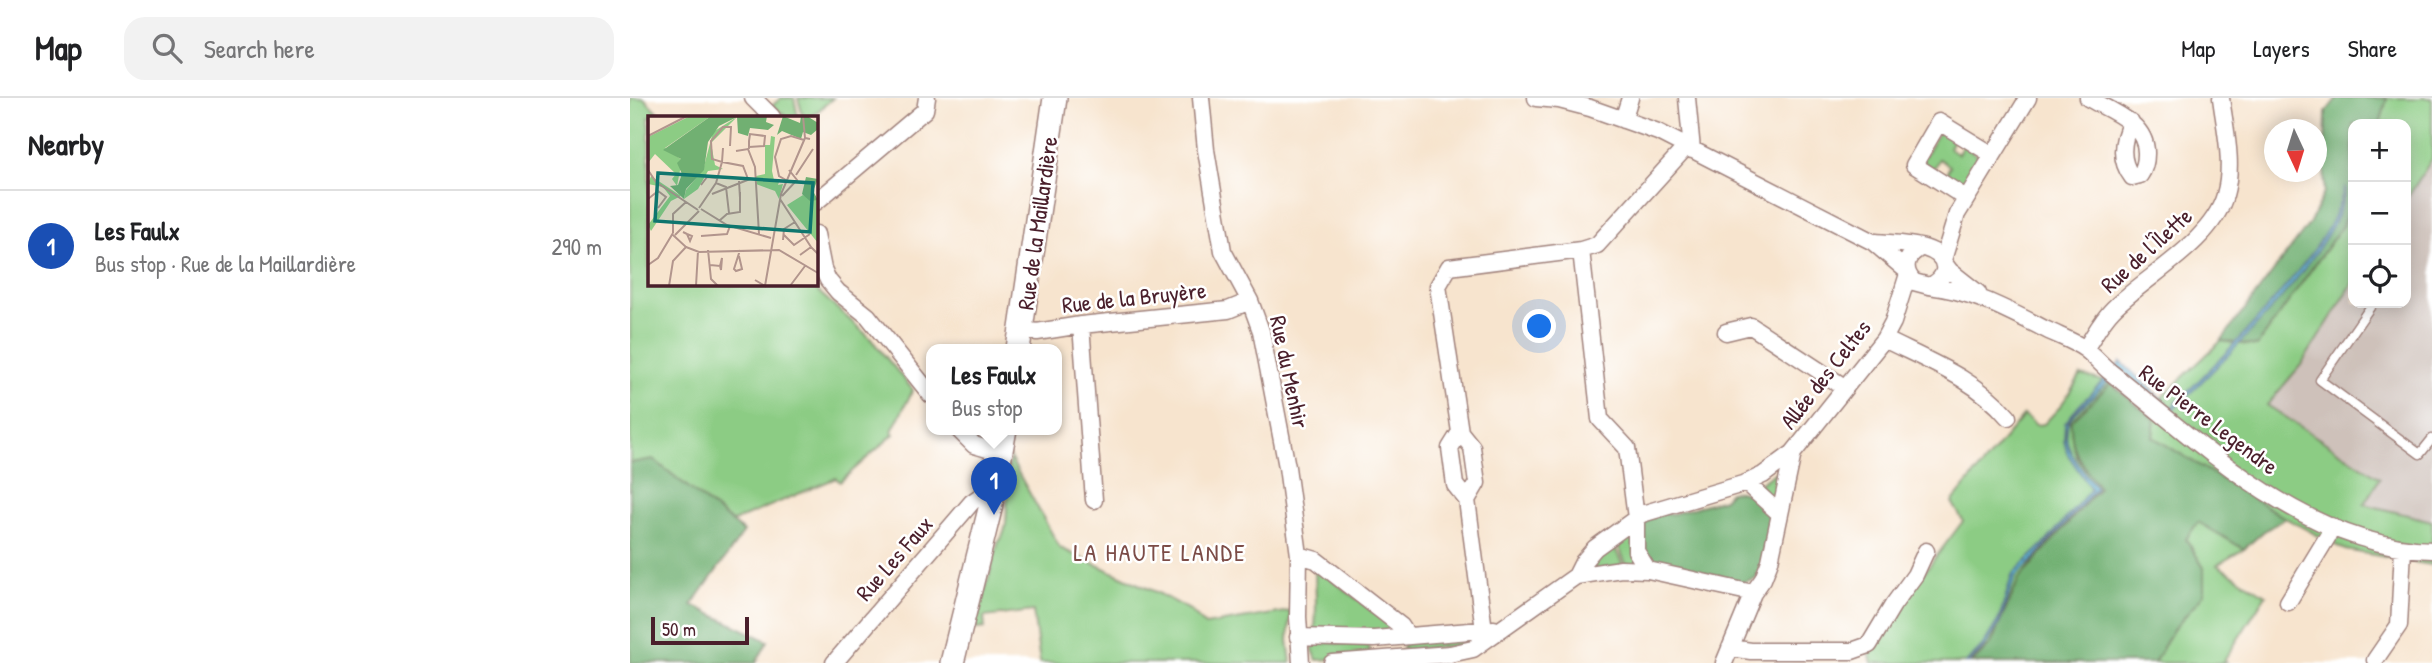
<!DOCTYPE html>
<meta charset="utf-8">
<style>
:root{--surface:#fff;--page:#f2f2f2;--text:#202124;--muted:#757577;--line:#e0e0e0;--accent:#111827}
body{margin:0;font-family:"Patrick Hand",sans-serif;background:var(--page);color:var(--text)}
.controls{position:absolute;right:21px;top:21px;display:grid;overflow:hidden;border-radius:14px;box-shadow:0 4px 18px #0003}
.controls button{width:63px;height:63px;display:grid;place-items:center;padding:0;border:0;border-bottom:2px solid var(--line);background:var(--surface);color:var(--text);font:35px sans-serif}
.compass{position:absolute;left:1634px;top:21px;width:63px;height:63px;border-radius:50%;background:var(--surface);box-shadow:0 4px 18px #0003;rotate:176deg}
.scale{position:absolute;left:21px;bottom:18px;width:98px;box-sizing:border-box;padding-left:7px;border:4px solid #4a1f2b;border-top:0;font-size:19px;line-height:24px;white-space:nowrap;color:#4a1f2b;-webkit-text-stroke:5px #fff;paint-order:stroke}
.you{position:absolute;left:910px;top:229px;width:24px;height:24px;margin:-18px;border:5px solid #fff;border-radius:50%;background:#1a73e8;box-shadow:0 0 0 10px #1a73e833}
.badge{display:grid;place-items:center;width:46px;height:46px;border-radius:50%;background:var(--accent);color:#fff;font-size:23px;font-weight:700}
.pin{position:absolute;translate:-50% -58px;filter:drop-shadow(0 2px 4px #0008)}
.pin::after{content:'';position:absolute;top:37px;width:24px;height:21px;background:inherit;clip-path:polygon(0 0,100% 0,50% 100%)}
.popup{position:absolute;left:296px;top:246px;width:136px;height:91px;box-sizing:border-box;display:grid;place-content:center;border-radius:14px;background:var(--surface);filter:drop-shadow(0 2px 5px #0005);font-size:23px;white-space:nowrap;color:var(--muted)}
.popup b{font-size:26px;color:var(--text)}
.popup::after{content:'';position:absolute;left:50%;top:100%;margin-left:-14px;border:14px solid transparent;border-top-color:var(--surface)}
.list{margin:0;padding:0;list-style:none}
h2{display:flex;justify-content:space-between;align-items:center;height:91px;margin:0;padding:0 28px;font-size:30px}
h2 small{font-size:23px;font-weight:400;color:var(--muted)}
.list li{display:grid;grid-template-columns:46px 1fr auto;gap:21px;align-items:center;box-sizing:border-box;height:112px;padding:0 28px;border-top:2px solid var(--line)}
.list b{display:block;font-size:26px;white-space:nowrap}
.list p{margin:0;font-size:23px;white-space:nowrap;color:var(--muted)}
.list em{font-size:23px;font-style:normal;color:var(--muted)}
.icon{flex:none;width:38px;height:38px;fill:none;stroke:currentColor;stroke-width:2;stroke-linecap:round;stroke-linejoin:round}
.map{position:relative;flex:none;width:1802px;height:565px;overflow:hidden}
header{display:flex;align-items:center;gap:42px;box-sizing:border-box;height:98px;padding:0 35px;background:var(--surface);border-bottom:2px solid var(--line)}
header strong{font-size:33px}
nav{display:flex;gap:38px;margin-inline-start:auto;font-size:24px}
.search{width:490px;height:63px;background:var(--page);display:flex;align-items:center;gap:18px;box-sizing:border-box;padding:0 24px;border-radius:21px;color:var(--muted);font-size:26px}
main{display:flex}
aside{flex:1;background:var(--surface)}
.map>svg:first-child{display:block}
.industrial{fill:#cec1ba}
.green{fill:#8ccc84;stroke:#6b7658;stroke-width:2}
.forest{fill:#71b072;stroke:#5e684e;stroke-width:2}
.water{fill:#5ebbdc;stroke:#546d84;stroke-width:2}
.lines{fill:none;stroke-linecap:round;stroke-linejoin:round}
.lane-casing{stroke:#a0827c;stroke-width:11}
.street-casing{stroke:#a0827c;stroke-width:19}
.secondary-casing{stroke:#a0827c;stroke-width:26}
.lane{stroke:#fff;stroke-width:8}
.street{stroke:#fff;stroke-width:16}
.secondary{stroke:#fff;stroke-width:23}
.labels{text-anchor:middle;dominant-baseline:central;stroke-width:5;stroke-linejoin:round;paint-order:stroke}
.street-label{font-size:23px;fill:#4a1f2b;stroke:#fff}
.neighbourhood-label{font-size:24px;letter-spacing:2px;fill:#7c4c47;stroke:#fff}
.inset-road{fill:none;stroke:#b2958d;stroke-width:2}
.view{fill:#0f766e;fill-opacity:0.15;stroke:#0f766e;stroke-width:3.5}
.inset-edge{fill:none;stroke:#4a1f2b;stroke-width:3.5}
</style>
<header>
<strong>Map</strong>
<div class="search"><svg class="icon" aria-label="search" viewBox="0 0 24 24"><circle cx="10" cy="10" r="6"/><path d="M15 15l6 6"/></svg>Search here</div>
<nav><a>Map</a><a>Layers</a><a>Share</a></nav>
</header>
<main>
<aside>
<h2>Nearby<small></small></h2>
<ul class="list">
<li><span class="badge" style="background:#1a4fb4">1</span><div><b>Les Faulx</b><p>Bus stop · Rue de la Maillardière</p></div><em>290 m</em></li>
</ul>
</aside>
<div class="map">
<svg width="1802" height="565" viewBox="0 0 1802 565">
<rect width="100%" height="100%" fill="#fff"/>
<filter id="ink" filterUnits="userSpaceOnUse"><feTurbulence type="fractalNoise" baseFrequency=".0143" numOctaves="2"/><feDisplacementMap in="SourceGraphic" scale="14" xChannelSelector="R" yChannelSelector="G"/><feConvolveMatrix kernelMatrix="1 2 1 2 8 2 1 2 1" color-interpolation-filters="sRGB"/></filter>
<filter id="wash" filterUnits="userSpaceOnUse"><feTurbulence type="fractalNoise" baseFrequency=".00686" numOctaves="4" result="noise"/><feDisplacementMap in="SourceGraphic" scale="28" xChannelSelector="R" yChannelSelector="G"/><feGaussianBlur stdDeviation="1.57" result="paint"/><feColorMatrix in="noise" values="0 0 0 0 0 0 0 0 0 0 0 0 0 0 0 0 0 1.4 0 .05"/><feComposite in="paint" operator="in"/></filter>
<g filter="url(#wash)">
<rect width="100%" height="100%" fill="#f7e4ce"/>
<path class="industrial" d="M1802,61V423L1733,406L1749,381L1637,307L1671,267L1723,185V205H1776V102Z"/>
<path class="green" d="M0,0H14L32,19H19V186H180L240,240L283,292L262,333L264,336L210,384L206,380L102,424L23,362L0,365Z
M151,0H164L168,19H157L142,8Z
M168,0H203L181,19H173Z
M1757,0H1802V61L1776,102V26H1750Z
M1310,32L1324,40L1319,50L1328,56L1333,47L1351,60L1334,88L1315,78L1320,68L1309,61L1304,71L1291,64Z
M1723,100V185L1671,267L1637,307L1750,380L1734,406L1802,423V467L1715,452L1655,420L1523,339L1516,314L1591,243L1627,248L1712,128Z
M1451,277L1481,285L1441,323L1446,358L1469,390L1389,481L1361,546L1342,565H1242L1239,553L1259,521L1333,423L1322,404L1394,317L1406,327L1414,326L1430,309Z
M380,360L430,450L528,495L560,512L575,527L661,513L658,542L661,565H410L403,513L354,519L355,530L345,531L368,445C381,430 374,409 379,391L375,389Z
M1152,370L1148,401L1141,402L1129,386Z
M1568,423L1614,451L1587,467L1636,497L1594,563L1596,565H1524L1574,470L1556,441Z
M1000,432L1009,468H997L985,441Z
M982,443L993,468L962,472L958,465Z
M685,469L766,531V535H684C688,516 685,490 685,469Z
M838,539L846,541V546L772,552L774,545Z
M683,544L738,547L740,555L735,559L687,562L683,552Z"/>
<path class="forest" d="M1707,0H1757L1750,26H1723V100L1712,128L1627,248L1591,243L1679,126L1694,95L1696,14Z
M1481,285L1525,322L1523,339L1655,420L1633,434L1614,451L1568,424L1556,441L1574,470V496L1543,532L1524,565H1342L1361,546L1389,481L1469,390C1451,365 1440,354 1441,323Z
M23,361L114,434L62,507L138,543L126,565H0V365Z
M1109,393C1128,396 1134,407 1144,422L1139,426L1132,465L1126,480L1111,485H1096L1090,478L1036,468L1023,470L1014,461L1011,430L1019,421L1033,414L1042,416L1094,401L1100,394Z"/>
<path class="water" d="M1715,89C1712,150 1587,269 1542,313L1540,311L1538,315L1491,271L1441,319C1425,345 1452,371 1466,390L1405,460L1385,479L1370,524L1355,549L1339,565H1336L1352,549L1369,521L1382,477L1417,443L1461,391L1437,355L1434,342L1435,325L1448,309L1491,264L1541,310C1577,275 1612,240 1645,201C1675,165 1702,135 1715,89Z"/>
</g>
<g filter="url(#ink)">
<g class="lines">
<defs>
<path id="lane" d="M1743,205L1690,282L1790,356L1802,341"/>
<path id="street" d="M123,0L142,19
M571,0L576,52L593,153L620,203L631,233L657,369L669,457L668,519L671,565
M906,0L929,2L960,10L1028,34L1243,144L1277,173
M1057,0L1062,52
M1458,0C1481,13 1517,25 1516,56C1516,64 1515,70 1510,77L1502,79C1489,62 1492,42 1501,24
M993,22L1000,0
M1336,100L1284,67L1309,24L1363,57
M186,104L295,12L297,0
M186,136L193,171L198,182L208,194L238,218L301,297
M1246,144C1265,146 1319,145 1314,173C1312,181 1307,185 1299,188L1284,184C1272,172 1275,157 1291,150
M951,152L970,321L997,350L1006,420V453L1018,472L1123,495L1133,481L1140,463L1163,355
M1313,162L1327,116L1398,0
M1314,165L1320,173L1348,195
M1299,188C1344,193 1377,212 1417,232C1429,238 1444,243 1455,251C1464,258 1471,266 1479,273C1572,347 1676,449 1802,452
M451,227L464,402
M392,232L407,234L451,227L598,212L620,203
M1096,234L1121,228L1214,289
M1254,241C1298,263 1346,281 1378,319
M1455,251C1464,238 1471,223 1483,211C1516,178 1582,144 1595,97C1604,66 1595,31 1591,0
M328,331L344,347L371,355
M830,334L808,188L819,169L951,152L967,147L1056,49
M1116,385L1149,415
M837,402L847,385L842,349L830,334L820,350L825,387L837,402L854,532
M669,457L686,462L771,528L777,537
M946,478L991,471L1018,472
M1658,504L1698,438L1701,428
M668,539L744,541L864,531
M1100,550L1121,553H1222L1239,547L1263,507L1285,477L1296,453
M1745,562L1769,527L1773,451
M204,565L342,404L355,395L363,396
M702,565L820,556L843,551L946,478L953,464L965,450L1012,416L1116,385L1133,377L1163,355L1254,241L1263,224L1278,176
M1094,565L1123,495"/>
<path id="secondary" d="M388,251L425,0
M322,565L360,411L375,331"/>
</defs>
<use href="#lane" class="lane-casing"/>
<use href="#street" class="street-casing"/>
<use href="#secondary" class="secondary-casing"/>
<use href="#lane" class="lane"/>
<use href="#street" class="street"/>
<use href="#secondary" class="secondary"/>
</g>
</g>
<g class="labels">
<g class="street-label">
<text transform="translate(407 125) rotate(-82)">Rue de la Maillardière</text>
<text transform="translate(1516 152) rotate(-42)">Rue de l'Îlette</text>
<text transform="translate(504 199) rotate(-6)">Rue de la Bruyère</text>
<text transform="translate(660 274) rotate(78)">Rue du Menhir</text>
<text transform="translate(1195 276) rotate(-52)">Allée des Celtes</text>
<text transform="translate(1579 321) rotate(37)">Rue Pierre Legendre</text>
<text transform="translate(264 460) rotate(-49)">Rue Les Faux</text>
</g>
<g class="neighbourhood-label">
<text x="530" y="454">LA HAUTE LANDE</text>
</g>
</g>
<g transform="translate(18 18)">
<rect width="170" height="170" fill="#f7e4ce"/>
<path d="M42,0H63L17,32L34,44L29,70L24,63L28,58L7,38L0,47V21ZM89,1L63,27L67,49L75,53L60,55L50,73L36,83L38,74L55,54L65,16ZM123,20L127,21L124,55L126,64L132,63L130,69L135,68L131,83L127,75L108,68V60L117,58V29H122ZM3,60L33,80L23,85L3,115L0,109L22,80L15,71L0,68ZM155,79L170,84V127L139,89Z" fill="#8ccc84"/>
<path d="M63,0H119L118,6L126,9L120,14L102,12L100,20L90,17L89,1L71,10L60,26L56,54L38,73L36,83L22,70L30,69L34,58L29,47L33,43L15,34ZM135,0L152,7L153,0H159L170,7V13L163,19L155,16L153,23L134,15L129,19ZM158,61L170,63L165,75L170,84L162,85L154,78Z" fill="#71b072"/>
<path class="inset-road" d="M155,0L157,22M0,20L39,0M75,32L74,46L64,43L63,25L75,11H83L82,30M100,33L101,32V25L102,18L117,20L116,30L101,31M88,35L100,33L107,51L111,118M0,54L8,66L50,94M148,59L165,33M138,64L131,60L127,41L133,23L143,20L156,24M91,65L92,82V76M68,67L74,46L95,50L100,63M53,69L59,61L70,62M64,78L102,63M134,80L149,64L141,54M0,83L10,75L18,81L10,92M132,83L163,131M51,92L68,67L78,71L81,97M53,93L79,109L123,122M71,105L79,98L92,96V82M35,116L39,118L44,120L42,125L39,118M25,117V98L38,86M135,118L146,129L162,118M27,119L51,95M53,120L79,118L82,110M135,124L136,113L147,106M38,131L51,136L131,134L170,157M60,134L63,163L70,170M152,139L163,131L170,138M91,140L94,153L88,155L86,153L92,134M0,149L10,142L25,117M62,149L72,150L74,142L73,154L72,150M107,164L117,170L133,78L157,22L162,23M21,170L25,145L38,131L25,119M48,170L50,135M142,170L157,150"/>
<path class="view" d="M10,57L165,67L162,116L7,105Z"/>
<rect width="170" height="170" class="inset-edge"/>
</g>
</svg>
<div class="controls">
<button>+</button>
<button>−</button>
<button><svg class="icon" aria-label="locate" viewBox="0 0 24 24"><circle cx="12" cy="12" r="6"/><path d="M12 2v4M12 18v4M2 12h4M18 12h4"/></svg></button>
</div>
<svg class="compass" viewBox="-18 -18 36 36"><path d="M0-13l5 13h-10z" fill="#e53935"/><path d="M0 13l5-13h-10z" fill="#757577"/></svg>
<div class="scale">50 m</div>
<div class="you"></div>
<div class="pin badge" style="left:364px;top:417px;background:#1a4fb4">1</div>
<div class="popup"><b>Les Faulx</b>Bus stop</div>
</div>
</main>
